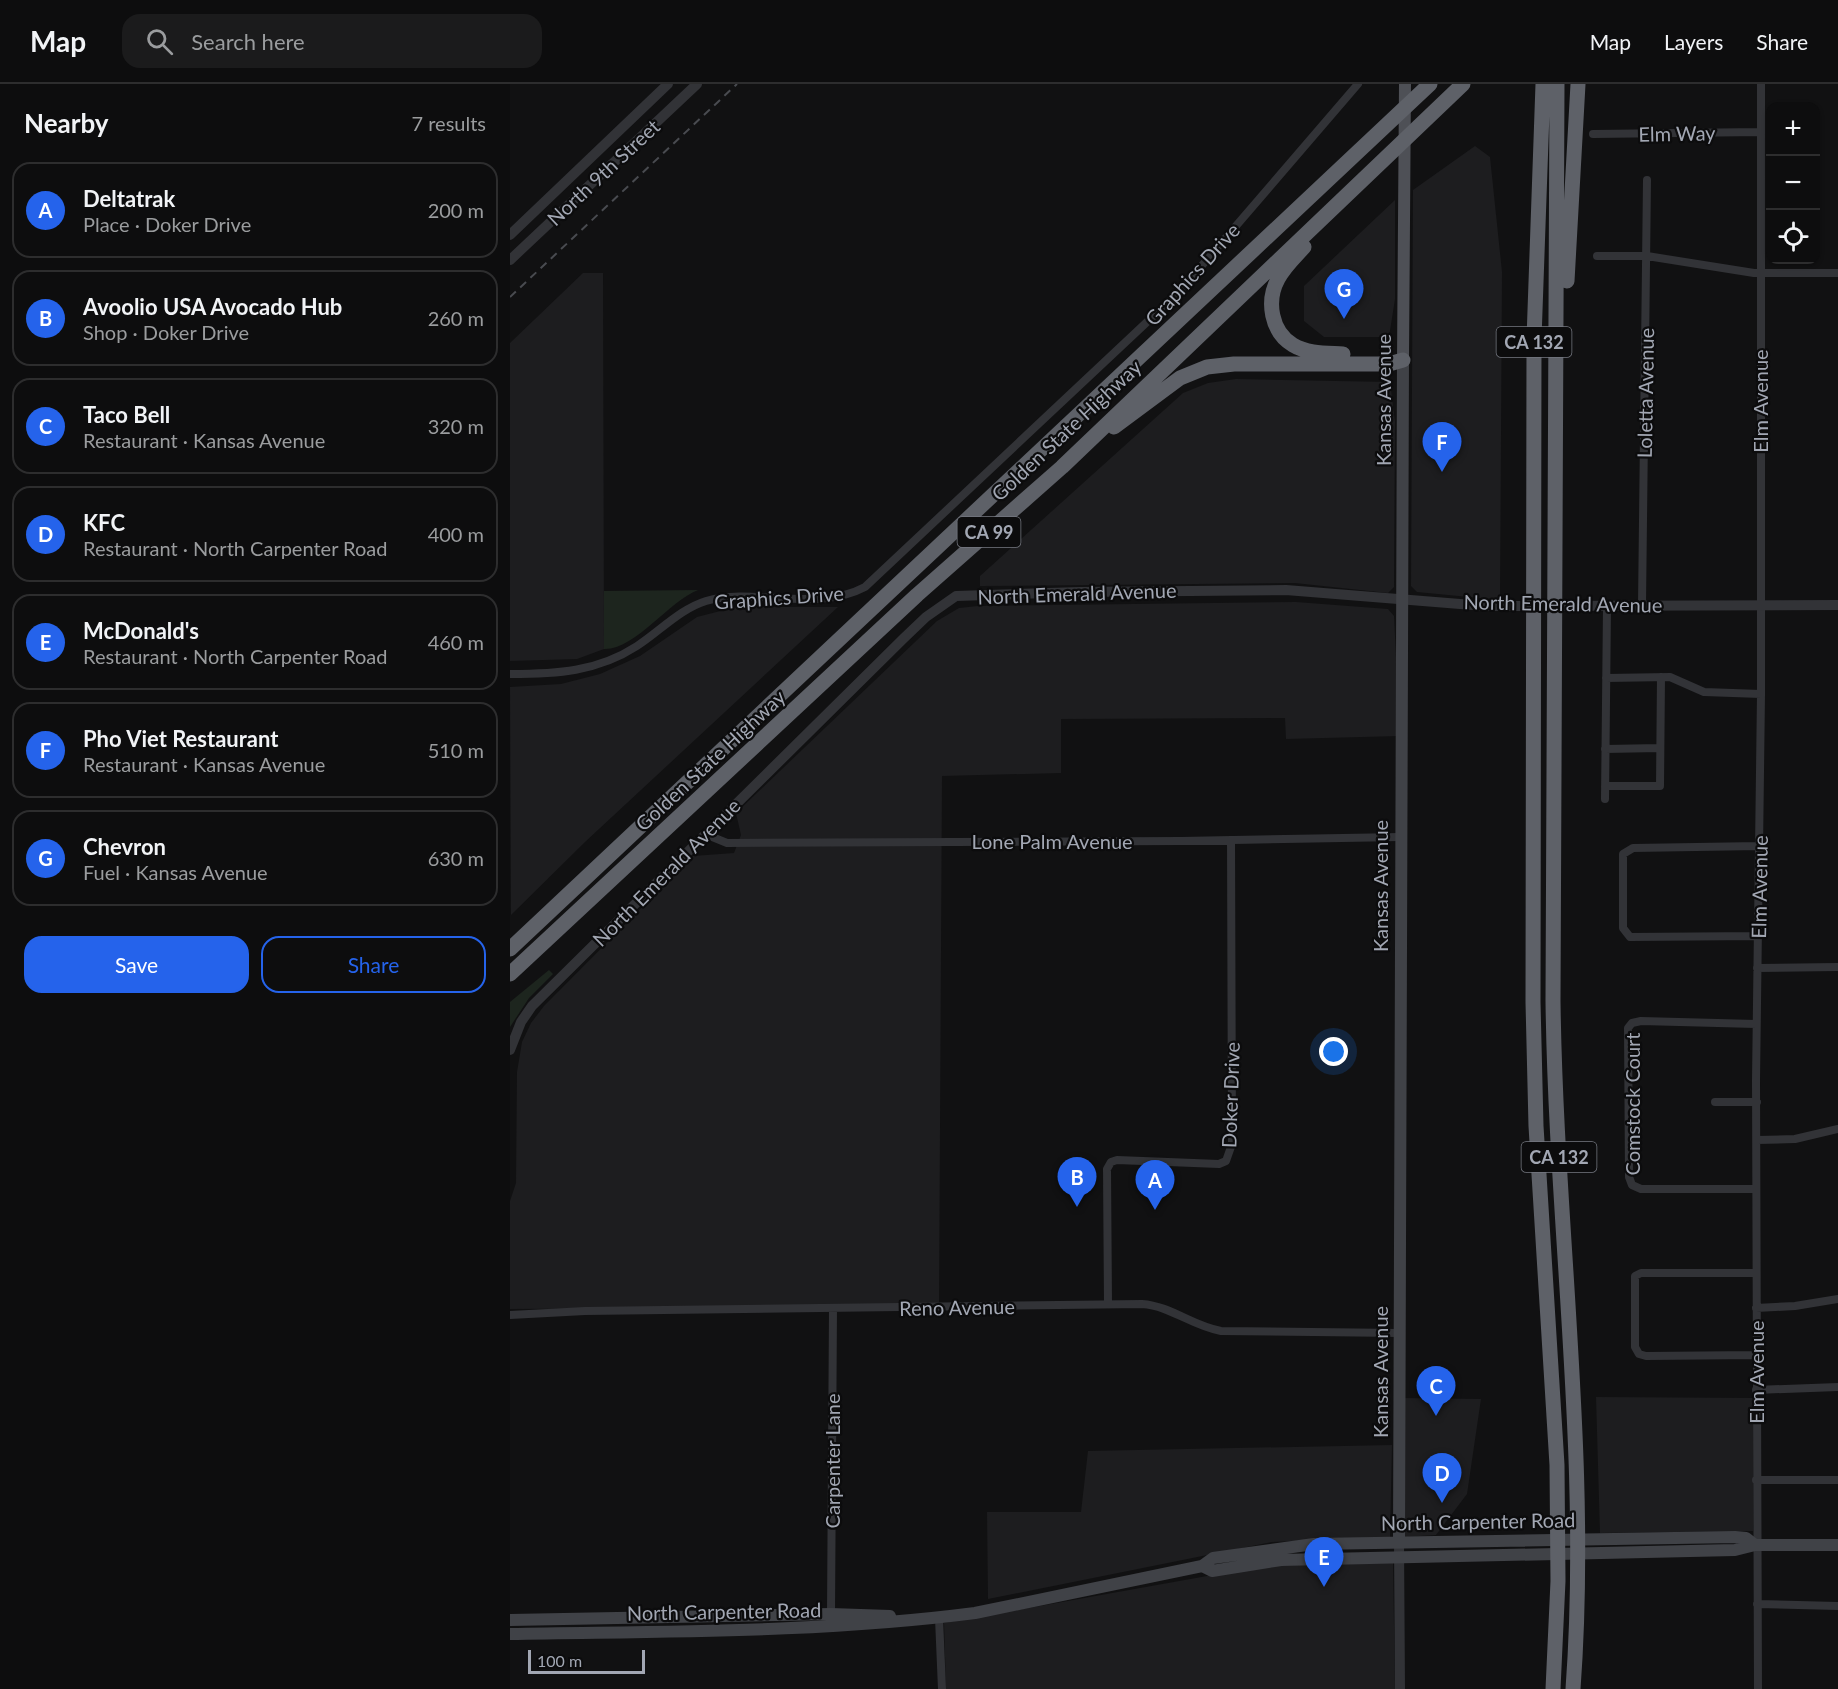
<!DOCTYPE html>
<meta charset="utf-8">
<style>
:root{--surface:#0d0d0e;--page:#1b1b1c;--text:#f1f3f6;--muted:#9a9c9e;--line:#2d2d2e;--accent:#2563eb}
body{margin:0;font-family:Lato,sans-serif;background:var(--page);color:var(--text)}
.controls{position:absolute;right:18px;top:18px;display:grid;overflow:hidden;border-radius:12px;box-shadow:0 2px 4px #0004}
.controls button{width:54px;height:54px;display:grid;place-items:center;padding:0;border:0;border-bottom:2px solid var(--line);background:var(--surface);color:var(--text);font:30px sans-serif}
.scale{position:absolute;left:18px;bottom:15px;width:117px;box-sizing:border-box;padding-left:6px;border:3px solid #a2a7b3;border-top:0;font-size:16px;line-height:21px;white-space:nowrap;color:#a2a7b3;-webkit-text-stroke:4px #0c0c0d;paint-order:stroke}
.you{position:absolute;left:824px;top:968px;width:21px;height:21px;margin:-15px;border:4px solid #fff;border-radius:50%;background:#1a73e8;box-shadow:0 0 0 9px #1a73e833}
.badge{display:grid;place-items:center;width:39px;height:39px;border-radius:50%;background:var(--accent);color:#fff;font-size:20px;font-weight:700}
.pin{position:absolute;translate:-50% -50px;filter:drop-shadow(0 2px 3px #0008)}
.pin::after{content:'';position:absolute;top:32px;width:21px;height:18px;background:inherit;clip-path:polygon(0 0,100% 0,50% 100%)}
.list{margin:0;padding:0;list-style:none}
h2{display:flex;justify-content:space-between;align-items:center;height:78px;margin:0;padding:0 24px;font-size:26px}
h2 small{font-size:20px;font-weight:400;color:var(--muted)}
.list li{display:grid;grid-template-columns:39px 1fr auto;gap:18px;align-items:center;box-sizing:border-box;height:96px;margin:0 12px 12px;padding:0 12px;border:2px solid var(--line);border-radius:18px}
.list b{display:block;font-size:22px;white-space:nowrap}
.list p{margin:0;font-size:20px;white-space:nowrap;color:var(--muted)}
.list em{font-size:20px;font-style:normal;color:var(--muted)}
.actions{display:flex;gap:12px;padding:18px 24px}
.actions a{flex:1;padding:14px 0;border:2px solid var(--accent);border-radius:18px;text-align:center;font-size:21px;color:var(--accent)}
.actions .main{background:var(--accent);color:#fff}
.icon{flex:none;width:33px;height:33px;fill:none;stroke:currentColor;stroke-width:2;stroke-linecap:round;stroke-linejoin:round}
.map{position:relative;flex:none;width:1328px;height:1605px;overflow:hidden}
header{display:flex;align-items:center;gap:36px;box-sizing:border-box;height:84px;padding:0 30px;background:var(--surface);border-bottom:2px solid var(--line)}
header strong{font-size:28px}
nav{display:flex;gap:33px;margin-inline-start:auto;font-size:21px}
.search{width:420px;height:54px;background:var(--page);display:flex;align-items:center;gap:15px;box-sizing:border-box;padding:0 21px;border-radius:18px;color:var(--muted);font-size:22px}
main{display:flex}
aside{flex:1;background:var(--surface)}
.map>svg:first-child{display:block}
.built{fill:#1d1d1f}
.green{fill:#1d251e}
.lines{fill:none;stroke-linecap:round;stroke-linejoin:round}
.minor{stroke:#323337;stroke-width:8}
.tertiary{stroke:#323337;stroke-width:10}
.secondary{stroke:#404247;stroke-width:12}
.primary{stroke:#4e5056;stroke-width:12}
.motorway{stroke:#5e6168;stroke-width:15}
.rail{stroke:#494b50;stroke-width:2;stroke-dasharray:8 6;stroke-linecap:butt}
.labels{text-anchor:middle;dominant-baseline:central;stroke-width:4.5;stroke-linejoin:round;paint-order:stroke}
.shield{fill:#0c0c0d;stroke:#757881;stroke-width:1.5}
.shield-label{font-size:18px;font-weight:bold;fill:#a2a7b3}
.street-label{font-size:20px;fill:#a2a7b3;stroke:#0c0c0d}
</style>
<header>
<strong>Map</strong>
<div class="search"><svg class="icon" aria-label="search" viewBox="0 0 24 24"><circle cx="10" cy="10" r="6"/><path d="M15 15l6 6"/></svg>Search here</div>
<nav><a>Map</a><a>Layers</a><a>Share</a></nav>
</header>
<main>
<aside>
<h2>Nearby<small>7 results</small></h2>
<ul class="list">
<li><span class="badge">A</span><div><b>Deltatrak</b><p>Place · Doker Drive</p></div><em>200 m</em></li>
<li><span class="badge">B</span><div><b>Avoolio USA Avocado Hub</b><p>Shop · Doker Drive</p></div><em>260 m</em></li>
<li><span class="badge">C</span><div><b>Taco Bell</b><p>Restaurant · Kansas Avenue</p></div><em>320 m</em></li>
<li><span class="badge">D</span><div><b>KFC</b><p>Restaurant · North Carpenter Road</p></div><em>400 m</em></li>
<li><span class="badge">E</span><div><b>McDonald's</b><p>Restaurant · North Carpenter Road</p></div><em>460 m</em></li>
<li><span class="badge">F</span><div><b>Pho Viet Restaurant</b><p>Restaurant · Kansas Avenue</p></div><em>510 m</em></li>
<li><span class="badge">G</span><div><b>Chevron</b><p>Fuel · Kansas Avenue</p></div><em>630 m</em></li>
</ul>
<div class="actions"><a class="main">Save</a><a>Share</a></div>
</aside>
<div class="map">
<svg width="1328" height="1605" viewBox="0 0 1328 1605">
<rect width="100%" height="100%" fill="#111112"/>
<path class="built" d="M965,62L980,73L992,188L990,516L907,508L901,502L903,106Z
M885,116V215L879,253H814L794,237V202Z
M73,189H93L94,565L67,575L0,577V259Z
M726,295L880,298L885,338L884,503L878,509L785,499L470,502V492L673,309L698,299Z
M786,518L878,525L884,532L890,652L776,655L775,634L551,635V689L432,692L429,1223L0,1225V1117L6,1099L7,988L12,958L21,939L34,922L183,772L224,769L231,751L226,729L427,537L449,524L468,522Z
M226,523H328L75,758L1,831L0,603L51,600L90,590L130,572L187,533Z
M1086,1313L1243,1314V1447L1090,1449Z
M892,1314L971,1315L957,1410L926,1451L893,1453Z
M882,1361L880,1453L762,1458L478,1515L477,1428H571L578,1367Z
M883,1479L885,1605H436L434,1539L753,1482Z"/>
<path class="green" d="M188,506C159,517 125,566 94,565V507Z
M39,886L43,890L19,914L0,943V918Z"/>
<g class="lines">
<path class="minor" d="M1083,50L1250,48
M1087,172H1137L1244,189H1328
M1132,521L1137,96
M0,590C46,590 87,588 127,562C150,547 170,525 196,517C245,503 306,529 355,503L670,207L848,0
M1096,594L1160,593L1194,608L1251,610
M1095,665L1150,664
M1095,702H1150L1151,593
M1095,715L1097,522
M195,750L217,759L671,757L890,753
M1248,852L1120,853L1113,844V770L1123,764L1249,762
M1247,884L1328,883
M1246,940L1131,937L1122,939L1118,944L1119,1093L1122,1101L1131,1105H1246
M1205,1018H1247
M1247,1056L1285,1055L1328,1045
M598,1220L597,1085L601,1078L607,1076L709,1080L716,1077L722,1060L721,756
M1246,1224L1285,1222L1328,1215
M0,1231L75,1227L632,1220C661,1222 682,1242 711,1247L889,1249
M1246,1271L1136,1272L1129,1270L1125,1263V1192L1131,1189H1246
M1246,1306L1328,1303
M1246,1396H1328
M1247,1520L1328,1522
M321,1530L323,1224
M429,1534L432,1605
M1248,1605L1246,997L1251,610V0"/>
<path class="tertiary" d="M0,151L158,0
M0,176L187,0
M0,966L11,938L22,922L394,554L416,533L446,512L570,508L776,506L975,522L1328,521
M889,1458L890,1605"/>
<path class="secondary" d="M889,1458L893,276
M692,1482L702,1487L771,1476L1225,1466L1245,1461H1328
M0,1536L321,1530L380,1532
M0,1550C155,1547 310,1549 465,1529L692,1482L703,1474L804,1460L1225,1453L1236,1454L1245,1461"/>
<path class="primary" d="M893,276L895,0"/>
<path class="motorway" d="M1033,0L1024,255L1023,918L1026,1042L1047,1381L1048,1497L1043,1605
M1047,0L1043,917C1046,1147 1080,1375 1063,1605
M794,163C785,173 774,183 768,195C756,217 761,248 783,261C798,270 817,269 833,270
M1057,197L1068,0
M604,343L670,294L697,283L724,280H879L893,276
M0,865L920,0
M0,890L407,511L552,383L953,0"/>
<path class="rail" d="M0,213L227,0"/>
</g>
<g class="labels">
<g class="shield">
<rect x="986.5" y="243" width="75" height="30" rx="4.5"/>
<rect x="447.5" y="433" width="63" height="30" rx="4.5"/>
<rect x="1011.5" y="1058" width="75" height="30" rx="4.5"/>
</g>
<g class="shield-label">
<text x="1024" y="258">CA 132</text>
<text x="479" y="448">CA 99</text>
<text x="1049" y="1073">CA 132</text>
</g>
<g class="street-label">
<text transform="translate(1167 49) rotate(-1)">Elm Way</text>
<text transform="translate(93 88) rotate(-43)">North 9th Street</text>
<text transform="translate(682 190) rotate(-48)">Graphics Drive</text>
<text transform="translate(1135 309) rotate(-89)">Loletta Avenue</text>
<text transform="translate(873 316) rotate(-90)">Kansas Avenue</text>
<text transform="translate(1250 317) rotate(-90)">Elm Avenue</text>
<text transform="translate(556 346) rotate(-43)">Golden State Highway</text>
<text transform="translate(567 509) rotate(-2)">North Emerald Avenue</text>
<text transform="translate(269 513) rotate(-4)">Graphics Drive</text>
<text transform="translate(1053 519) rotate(1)">North Emerald Avenue</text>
<text transform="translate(200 676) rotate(-43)">Golden State Highway</text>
<text x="542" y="757">Lone Palm Avenue</text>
<text transform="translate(156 788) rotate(-45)">North Emerald Avenue</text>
<text transform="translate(870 802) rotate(-90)">Kansas Avenue</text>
<text transform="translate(1249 803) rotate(-89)">Elm Avenue</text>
<text transform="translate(720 1011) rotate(-88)">Doker Drive</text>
<text transform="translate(1122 1020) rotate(-90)">Comstock Court</text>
<text transform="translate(447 1223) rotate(-1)">Reno Avenue</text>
<text transform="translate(870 1288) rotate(-90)">Kansas Avenue</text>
<text transform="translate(1246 1288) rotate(-90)">Elm Avenue</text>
<text transform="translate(322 1377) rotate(-90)">Carpenter Lane</text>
<text transform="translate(968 1437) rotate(-1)">North Carpenter Road</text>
<text transform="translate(214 1527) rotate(-1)">North Carpenter Road</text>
</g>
</g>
</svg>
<div class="controls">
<button>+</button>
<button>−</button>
<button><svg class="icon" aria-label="locate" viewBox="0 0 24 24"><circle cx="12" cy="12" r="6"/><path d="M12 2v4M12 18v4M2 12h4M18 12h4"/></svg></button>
</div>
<div class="scale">100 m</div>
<div class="you"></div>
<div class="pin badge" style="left:645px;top:1126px">A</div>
<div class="pin badge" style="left:567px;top:1123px">B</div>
<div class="pin badge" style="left:926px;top:1332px">C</div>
<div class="pin badge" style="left:932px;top:1419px">D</div>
<div class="pin badge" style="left:814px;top:1503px">E</div>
<div class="pin badge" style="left:932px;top:388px">F</div>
<div class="pin badge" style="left:834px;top:235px">G</div>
</div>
</main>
